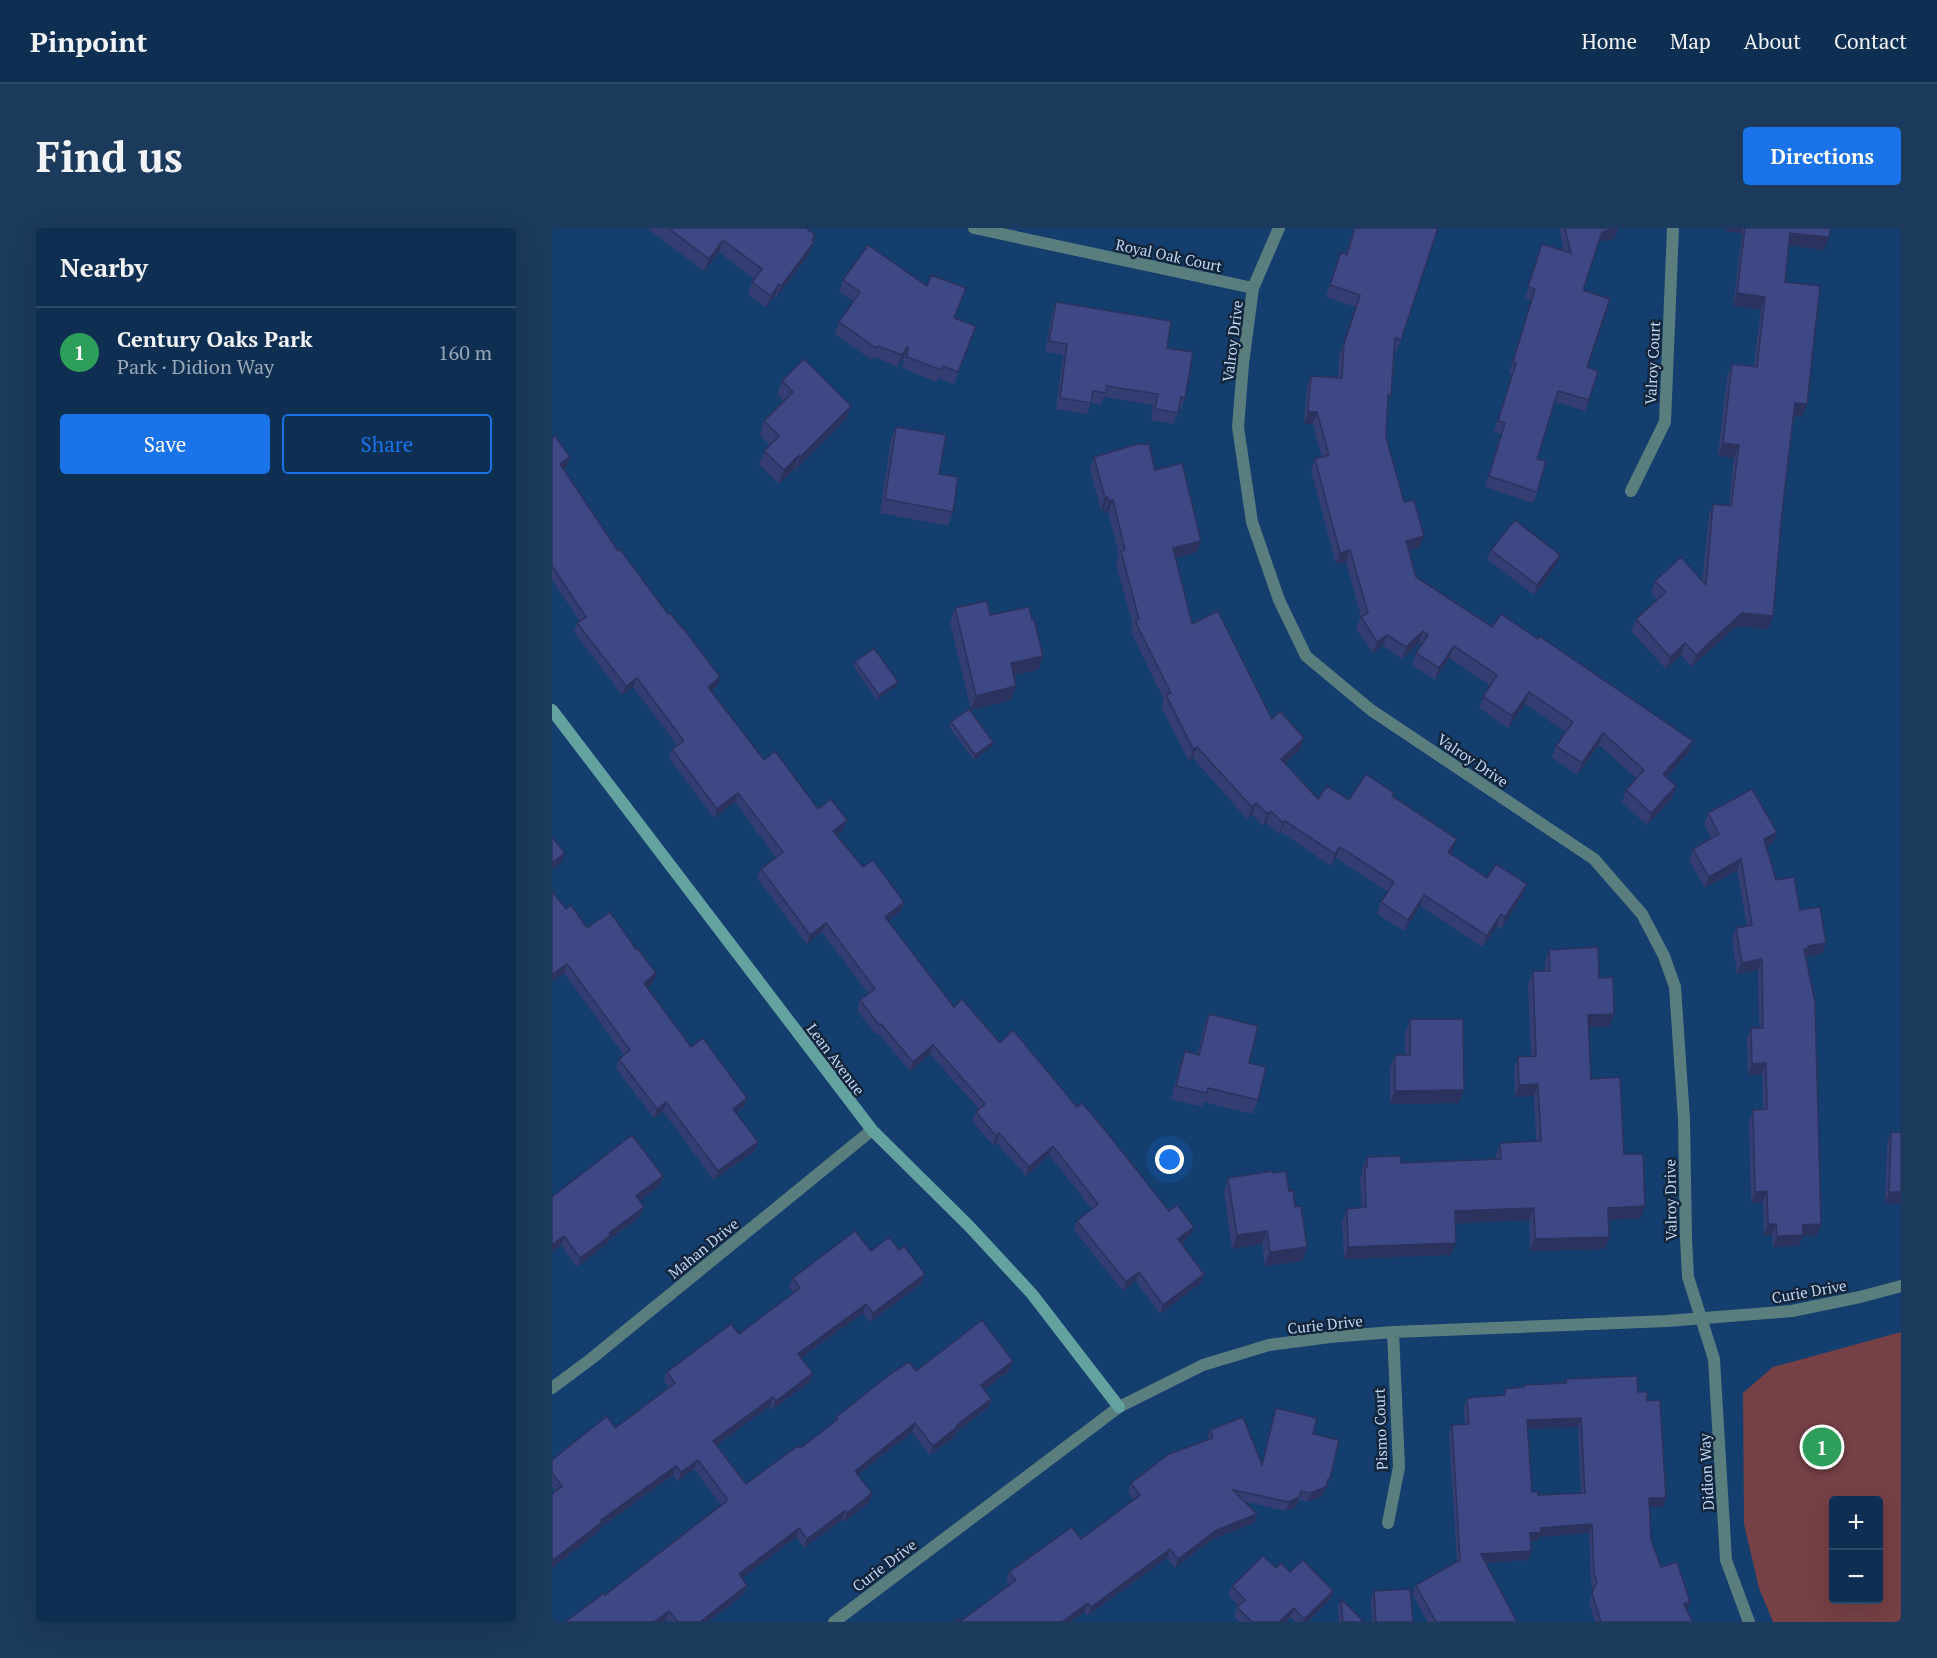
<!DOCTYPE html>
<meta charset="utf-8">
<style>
:root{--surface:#0e2e52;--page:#1c3a5c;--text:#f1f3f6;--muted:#9ba8b8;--line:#2e4a69;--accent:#1a73e8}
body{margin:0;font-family:"PT Serif",serif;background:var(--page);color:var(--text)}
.controls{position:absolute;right:18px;bottom:18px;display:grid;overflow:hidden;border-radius:6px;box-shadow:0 6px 24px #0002}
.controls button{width:54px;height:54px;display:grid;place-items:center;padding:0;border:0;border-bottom:2px solid var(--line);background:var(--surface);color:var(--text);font:30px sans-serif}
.you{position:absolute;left:618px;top:932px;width:21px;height:21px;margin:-15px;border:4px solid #fff;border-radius:50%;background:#1a73e8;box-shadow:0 0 0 9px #1a73e833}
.badge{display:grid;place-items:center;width:39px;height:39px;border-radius:50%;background:var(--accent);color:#fff;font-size:20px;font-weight:700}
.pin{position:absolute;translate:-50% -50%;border:3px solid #fff;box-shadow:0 2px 6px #0006}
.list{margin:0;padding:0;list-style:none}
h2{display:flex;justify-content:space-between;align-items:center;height:78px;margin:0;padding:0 24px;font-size:26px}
h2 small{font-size:20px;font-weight:400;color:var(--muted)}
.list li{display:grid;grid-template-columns:39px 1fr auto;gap:18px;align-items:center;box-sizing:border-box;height:90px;padding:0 24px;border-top:2px solid var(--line)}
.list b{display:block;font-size:22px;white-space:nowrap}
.list p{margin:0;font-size:20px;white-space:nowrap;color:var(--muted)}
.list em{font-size:20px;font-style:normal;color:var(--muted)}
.actions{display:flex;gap:12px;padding:18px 24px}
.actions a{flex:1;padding:14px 0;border:2px solid var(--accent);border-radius:6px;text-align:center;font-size:21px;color:var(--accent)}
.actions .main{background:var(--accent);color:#fff}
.map{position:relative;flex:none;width:1349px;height:1394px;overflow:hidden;border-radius:6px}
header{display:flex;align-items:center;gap:36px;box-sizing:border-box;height:84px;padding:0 30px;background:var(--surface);border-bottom:2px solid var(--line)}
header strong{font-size:28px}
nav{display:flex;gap:33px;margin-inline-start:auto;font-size:21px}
.intro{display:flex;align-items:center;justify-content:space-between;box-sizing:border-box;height:144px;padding:0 36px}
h1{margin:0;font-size:42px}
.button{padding:15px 27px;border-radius:6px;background:var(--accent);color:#fff;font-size:21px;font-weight:700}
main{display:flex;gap:36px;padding:0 36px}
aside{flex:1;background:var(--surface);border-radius:6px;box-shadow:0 6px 24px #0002}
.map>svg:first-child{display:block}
.green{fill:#754046;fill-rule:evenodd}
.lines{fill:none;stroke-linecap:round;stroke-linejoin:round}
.street{stroke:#597e7d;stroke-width:12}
.secondary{stroke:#64a2a0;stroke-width:12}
.wall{fill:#353e72;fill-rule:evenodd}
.shaded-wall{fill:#2b325d}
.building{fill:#3e4885;stroke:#2b325d;stroke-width:1.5;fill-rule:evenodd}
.labels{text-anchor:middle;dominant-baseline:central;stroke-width:5;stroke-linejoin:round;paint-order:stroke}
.street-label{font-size:15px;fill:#c1d8f5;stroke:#13253b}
</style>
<header>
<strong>Pinpoint</strong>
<nav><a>Home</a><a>Map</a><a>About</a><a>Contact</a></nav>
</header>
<div class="intro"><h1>Find us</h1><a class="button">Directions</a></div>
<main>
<aside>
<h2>Nearby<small></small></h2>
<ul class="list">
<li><span class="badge" style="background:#2e9e5b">1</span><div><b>Century Oaks Park</b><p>Park · Didion Way</p></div><em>160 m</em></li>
</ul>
<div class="actions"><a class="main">Save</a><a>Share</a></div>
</aside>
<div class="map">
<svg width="1349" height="1394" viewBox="0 0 1349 1394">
<rect width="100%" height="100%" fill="#133e6d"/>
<path class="green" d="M1349,1104V1394H1221L1207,1360L1192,1296L1191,1165L1221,1139ZM1282,1272H1326V1372H1282Z"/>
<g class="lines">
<path class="street" d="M422,0L701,60
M727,0L701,60L691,136L686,199L700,294L727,372L754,428L819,482L1042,631L1090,686L1112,728L1123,759L1132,891L1134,1011L1136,1049L1162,1131L1174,1332L1197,1394
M1079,263L1113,194L1121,0
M0,1160L39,1131L320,902
M836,1295L847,1239L841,1104
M282,1394L567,1179L651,1137L717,1117L778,1109L841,1104L1115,1093L1240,1083L1308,1069L1349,1058"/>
<path class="secondary" d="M0,482L320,902L417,998L480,1066L567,1179"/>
</g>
<path class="wall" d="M95,0H254L263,7L257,26L224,70L223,68L214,80L196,66L200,54L202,51L167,24L152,43Z
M802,0H886L849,112L844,124L842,123L836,176L834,209L852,274L868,319L856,323L864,349L1137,524L1114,549L1124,558L1120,570L1095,597L1070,574L1074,562L1084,550L1047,517L1025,547L1000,529L1004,518L1014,504L973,476L956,500L927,480L931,469L938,457L897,430L883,452L860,437L864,425L870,417L867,415L850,431L831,418L821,425L804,401L809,389L794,334L784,336L759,242L763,231L770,229L761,196H752L755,159L759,148L786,149L787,128L804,79L774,69L784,36L794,26Z
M1007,0H1066L1062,11L1046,14L1031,62L1037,172L1033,183L1003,174L985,231V264L981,275L933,259L949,206L942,204L960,146L957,145L979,72L973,70L990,16L1012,22Z
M1174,0H1278L1272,22L1237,17L1233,54L1250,189L1242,188L1216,401L1185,398L1139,439L1129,427L1114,441L1079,403L1084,391L1105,372L1099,365L1103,353L1150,354L1157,288L1161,276L1177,278L1182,230L1166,228L1175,149L1180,136L1202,139L1209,81L1181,78L1190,5L1174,3Z
M291,52L402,90L424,98L402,156L386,150L385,154L350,140L352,129L345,139L322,129L320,132L283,106L287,94L302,74L287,64Z
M504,74L615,120L633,170L629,182L627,181L622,196L599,192L601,177L552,169L549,176L539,175L535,186L504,181L511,127L493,124L500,86Z
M230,153L294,191L243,242L242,241L227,256L207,236L212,223L218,217L208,207L212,193L232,174L225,166Z
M344,199L387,246L401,284L396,298L328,285L339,212Z
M0,210L18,229L15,238L11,241L66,323L165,458L159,463L212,532L266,581L295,592L291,602L284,607L311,639L352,674L349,683L336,693L402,779L448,815L525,879L638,1008L629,1015L652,1046L649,1055L608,1086L584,1053L571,1063L522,1002L525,993L540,981L497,927L474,948L444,914L441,917L420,893L424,884L427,881L378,826L358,843L326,805L324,807L305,782L308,772L317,766L270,704L255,716L205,650L209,641L224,629L183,574L162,590L117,530L120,521L125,517L81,459L70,467L22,404L25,395L28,393L0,352Z
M542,229L603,242L649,313L645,324L623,330L640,396L720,491L748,522L733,535L766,571L797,572L842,565L840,569L901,622L899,626L935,650L975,656L970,668L949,701L945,698L931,719L868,678L852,703L825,686L829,674L836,664L784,630L779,638L729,604L727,606L714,595L711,598L700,586L695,591L641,530L637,533L609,479L612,472L579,404L581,398L564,335L567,326L556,284L553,285L552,281L549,282L538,241Z
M939,322L1005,336L982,367L935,331Z
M403,380L438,387L480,392L491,428L486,442L461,447L459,472L419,482L398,394Z
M303,434L344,458L325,472L302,439Z
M399,494L441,514L440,518L422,532L397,499Z
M1156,585L1225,604L1221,615L1214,619L1224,652L1248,682L1270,726L1254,729L1269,996L1265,1008H1251L1247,1018L1221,1019L1220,1007H1212L1211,974L1199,975L1197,893L1201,882L1211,881L1210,846L1196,847L1195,811L1199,800H1207L1206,742L1185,746L1180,711L1184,700L1195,698L1185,642L1153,660L1137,632L1141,621L1160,611L1152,596Z
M0,663L14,681L35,700L84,721L104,745L101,755L95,759L139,819L192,879L184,885L206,914L202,923L162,952L111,883L102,890L64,840L67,831L72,827L12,745L0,753Z
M997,722L1047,750L1062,786L1058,798L1037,799L1039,851L1093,978L1089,990L1056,992L1057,1009L1053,1021L978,1023L977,992L903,995L899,1027L792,1031L790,993L795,981L810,980L808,951L810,946V941L815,929L849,935L944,931V928L948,915L984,914L982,868L963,869L962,842L966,829H979L976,756L981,743H993V734Z
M657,786L697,835L706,872L701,886L652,874L650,879L619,871L628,837L633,823L645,827L652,799Z
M858,791L907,875L838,876V841L843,827H853V805Z
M1339,904H1349V976L1333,975L1335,916Z
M111,948L108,957L87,973L92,979L88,988L57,1012L55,1016L25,1039L9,1017L0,1024V967L1,968Z
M676,950L737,963L743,979L755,1019L750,1033L713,1038L710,1016L680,1021L672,963Z
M347,1022L373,1046L370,1055L318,1094L311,1085L249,1130L261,1145L258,1154L220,1182L218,1178L165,1217L194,1256L250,1219L282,1194L284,1189L364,1143L458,1142L432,1162L439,1171L436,1180L404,1204L403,1208L378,1227L360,1204L306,1247L320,1265L317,1275L292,1294L290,1292L252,1320L244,1309L190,1350L195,1357L192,1366L156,1394H116L114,1392L53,1367L169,1277L142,1241L126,1253L121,1247L48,1300L47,1303L0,1340V1266L3,1263L0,1258V1232L63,1200L117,1160L112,1153L115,1144L187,1106L242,1065L237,1059L241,1050L319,1023Z
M1014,1151L1086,1164L1095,1173L1111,1279H1098L1099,1311L1109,1339L1135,1383L1141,1394H1043L1037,1374L1041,1362L1039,1355L1037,1305L987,1309L985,1313L978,1314L979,1323L976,1332L934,1335L965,1394H876L860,1366L864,1357L905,1334L897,1206L900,1197L913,1196L912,1179L915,1170L950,1168L953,1161L971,1159L972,1157L1012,1155ZM1026,1199L1029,1265L986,1267L980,1264L976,1201Z
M724,1180L761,1206L778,1251L770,1268L755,1274L746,1272L744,1279L734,1283L694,1274L705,1286L702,1295L661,1311L623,1340L615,1330L535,1388L532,1384L409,1393L457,1357L454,1353L457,1344L529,1311L582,1272L576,1264L579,1255L655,1212L658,1202L710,1235L721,1190Z
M724,1340L738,1344L778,1372L755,1394H743L739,1389L734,1394H687L682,1388L685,1379L687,1378L676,1367L680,1358Z
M822,1363L861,1394H820L819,1372Z
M789,1371L812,1394H787L786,1380Z"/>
<path class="shaded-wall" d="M1066,0L1062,11L1046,14L1050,4Z
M1175,0H1191L1190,5L1174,3Z
M1238,5L1277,9L1272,22L1234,17Z
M263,7L257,26L224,70L229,58Z
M171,12L167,24L152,43L157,31Z
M227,56L223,68L214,80L219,68Z
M1185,65L1213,69L1209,81L1181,78Z
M356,118L352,129L345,139L350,127Z
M1243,175L1255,176L1250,189L1239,187Z
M299,178L294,191L243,242L248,229Z
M756,184H765L761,196H752Z
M1171,215L1187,217L1182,230L1166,228Z
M247,227L242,241L227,256L232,242Z
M18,229L15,238L4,245L8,236Z
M556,269L552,281L549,282L553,270Z
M561,272L556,284L553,285L557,273Z
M872,308L868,319L849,325L854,313Z
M649,313L645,324L616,332L621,320Z
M798,322L794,334L784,336L788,325Z
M1008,327L1005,336L982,367L985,357Z
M1190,385L1221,388L1216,401L1185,398L1139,439L1144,427Z
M871,403L867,415L850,431L854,419Z
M835,407L831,418L821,425L825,414Z
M1133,415L1129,427L1114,441L1118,429Z
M902,418L897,430L883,452L887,440Z
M491,428L486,442L454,449L459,435Z
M168,449L165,458L153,468L156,459Z
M85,450L81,459L70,467L74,458Z
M346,454L344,458L325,472L327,467Z
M464,458L459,472L419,482L424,468Z
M977,464L973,476L956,500L960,488Z
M1051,505L1047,517L1025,547L1030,535Z
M752,510L748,522L725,542L729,531Z
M1141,513L1137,524L1107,558L1111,546Z
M441,514L440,518L422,532L423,527Z
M645,519L641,530L637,533L641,521Z
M1124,558L1120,570L1095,597L1099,585Z
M186,565L183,574L162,590L165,581Z
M704,575L700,586L695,591L700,579Z
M719,583L714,595L711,598L715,586Z
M295,592L291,602L277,613L281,603Z
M733,593L729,604L727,606L731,595Z
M1225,604L1221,615L1208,622L1212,611Z
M905,611L901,622L892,636L896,624Z
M788,619L784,630L779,638L783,626Z
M13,625L10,634L0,641V635Z
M1189,631L1185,642L1153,660L1157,649Z
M975,656L970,668L949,701L953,689Z
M872,667L868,678L852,703L856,692Z
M352,674L349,683L330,698L333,689Z
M949,686L945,698L931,719L935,708Z
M274,695L270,704L255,716L258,707Z
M1274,715L1270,726L1254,729L1252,721L1256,718Z
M1210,731L1206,742L1185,746L1190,735Z
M15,736L12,745L0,753V747Z
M104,745L101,755L89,764L92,755Z
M1062,786L1058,798L1032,799L1036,787Z
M381,817L378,826L358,843L361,834Z
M1214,835L1210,846L1196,847L1200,836Z
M986,856L982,868L963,869L967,857Z
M912,862L907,875L838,876L843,863Z
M195,870L192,879L177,890L181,881Z
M114,874L111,883L102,890L105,881Z
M447,905L444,914L441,917L444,908Z
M206,914L202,923L162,952L166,943Z
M501,918L497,927L474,948L477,939Z
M111,948L108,957L81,978L84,968Z
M1215,963L1211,974L1199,975L1203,964Z
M1337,964H1349V976L1333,975Z
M1093,978L1089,990L1051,992L1056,980Z
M92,979L88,988L57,1012L55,1016L25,1039L28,1030L57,1005Z
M982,980L977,992L898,996L903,983Z
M1216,996H1224L1220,1007H1212Z
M1269,996L1265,1008H1251L1247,1018L1221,1019L1225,1008L1251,997Z
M642,999L638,1008L622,1020L626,1011Z
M715,1003L710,1016L680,1021L685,1007Z
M12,1008L9,1017L0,1024V1017Z
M1057,1009L1053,1021L978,1023L983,1011Z
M904,1015L899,1027L792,1031L796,1019Z
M755,1019L750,1033L713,1038L718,1024Z
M587,1044L584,1053L571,1063L574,1054Z
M373,1046L370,1055L318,1094L321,1085Z
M652,1046L649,1055L608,1086L611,1077Z
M314,1076L311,1085L242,1135L246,1126Z
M461,1133L458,1142L426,1167L429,1157Z
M261,1145L258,1154L220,1182L224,1173Z
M221,1169L218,1178L158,1222L161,1213Z
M439,1171L436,1180L404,1204L403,1208L378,1227L381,1218L405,1197Z
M1029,1190L1026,1199L972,1201L975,1192Z
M363,1195L360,1204L299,1252L303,1243Z
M146,1232L142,1241L126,1253L129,1244Z
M124,1238L121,1247L48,1300L47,1303L0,1340V1333L49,1292Z
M774,1259L770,1268L755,1274L759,1265Z
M320,1265L317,1275L292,1294L295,1285Z
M747,1269L744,1279L734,1283L737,1274Z
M1097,1270H1114L1111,1279H1094Z
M293,1283L290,1292L252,1320L255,1311Z
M705,1286L702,1295L661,1311L623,1340L626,1331L665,1302Z
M1040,1296L1037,1305L987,1309L985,1313L975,1314L978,1305L988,1300Z
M247,1300L244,1309L184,1355L187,1346Z
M618,1321L615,1330L535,1388L539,1379Z
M979,1323L976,1332L926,1335L929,1326Z
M195,1357L192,1366L156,1394H148Z
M781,1363L778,1372L755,1394H751L752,1391Z
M1138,1374L1135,1383L1132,1376Z
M536,1375L532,1384L519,1394H510Z
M742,1380L739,1389L734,1394H727Z
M117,1383L114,1392L111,1394H102Z"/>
<path class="building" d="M116,0H254L263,7L260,13L262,14L229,58L227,56L219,68L200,54L210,41L171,12L157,31Z
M803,0H886L849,112L843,110L839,167H836L834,209L852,274L862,272L872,308L854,313L864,349L940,399L949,386L986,411L987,408L1141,513L1111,546L1124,558L1099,585L1074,562L1092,542L1051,505L1030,535L1004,518L1021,494L977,464L960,488L931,469L945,447L902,418L887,440L864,425L876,407L871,403L854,419L835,407L825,414L809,389L816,385L798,322L788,325L763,231L777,227L765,184H756L759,148L790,150L792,116L808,67L778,57L789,24L795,27Z
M1013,0H1065L1050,4L1031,62L1058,71L1035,139L1046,143L1037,172L1006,163L985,231L994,233L985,264L937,248L953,195L946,193L964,135L961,134L983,61L976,59L990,16L1019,25Z
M1193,0H1278L1277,9L1238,5L1233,54L1268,58L1255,176L1243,175L1230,285L1221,388L1190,385L1144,427L1133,415L1118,429L1084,391L1114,364L1103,353L1129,329L1154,357L1161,276L1179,278L1187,217L1171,215L1180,136L1205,139L1213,69L1185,65Z
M316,17L375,58L379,47L414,60L402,90L424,98L406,144L391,138L389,142L355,129L356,118L350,127L326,118L324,120L287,94L308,64L291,52Z
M504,74L619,93L615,120L641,124L633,170L629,169L626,185L603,181L606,166L555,158L554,165L541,163L539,175L508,170L515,116L497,113Z
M252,131L299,178L248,229L247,227L232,242L212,223L227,208L212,193L241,164L230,153Z
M344,199L394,207L387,246L406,249L401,284L333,271Z
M3,208L18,229L8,236L66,323L68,321L116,386L118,385L131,401H132L168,449L156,459L212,532L223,523L266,581L279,571L295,592L281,603L311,639L321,632L352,674L333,689L402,779L410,771L448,815L461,802L525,879L530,875L553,902L617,983L625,977L642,999L626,1011L652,1046L611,1077L587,1044L574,1054L525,993L546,976L501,918L477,939L447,905L444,908L424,884L433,876L381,817L361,834L329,796L327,797L308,772L323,761L274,695L258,707L209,641L231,624L186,565L165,581L120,521L132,513L85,450L74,458L25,395L34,389L0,338V210Z
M586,216H597L603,242L630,235L649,313L621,320L640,396L666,383L720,491L728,483L752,510L729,531L766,571L775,558L797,572L814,546L842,565L840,568L905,611L896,624L935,650L944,636L975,656L953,689L949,686L935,708L872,667L856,692L829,674L842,654L788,619L783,626L733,593L731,595L719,583L715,586L704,575L700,579L645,519L641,521L614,467L619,465L583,393L587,391L569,323L573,322L561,272L557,273L556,269L553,270L542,229Z
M963,292L1008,327L985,357L939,322Z
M435,373L438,387L477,379L480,392L482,391L491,428L459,435L464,458L424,468L403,380Z
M322,420L346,454L327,467L303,434Z
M417,481L441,514L423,527L399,494Z
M1200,561L1225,604L1212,611L1224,652L1242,649L1248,682L1268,679L1274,715L1256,718L1257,720L1252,721L1263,774L1269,996L1251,997V1007L1225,1008L1224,996H1216L1215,963L1203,964L1201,882L1215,881L1214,835L1200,836L1199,800H1211L1210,731L1190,735L1184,700L1200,697L1189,631L1157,649L1141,621L1167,606L1156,585Z
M0,609L13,625L0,635Z
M0,663L14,681L19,677L35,700L58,684L84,721L85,720L104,745L92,755L139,819L151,810L195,870L181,881L206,914L166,943L114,874L105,881L67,831L78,822L15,736L0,747Z
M1046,719L1047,750L1061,749L1062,786L1036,787L1039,851L1068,849L1072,926H1091L1093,978L1056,980L1057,1009L983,1011L982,980L903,983L904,1015L796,1019L795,981L814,979L813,939H815V929L848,928L849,935L949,931L948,915L989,913L986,856L967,857L966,829L984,828L981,743H998L997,722Z
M657,786L706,798L697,835L714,839L706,872L656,860L655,865L624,858L633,823L647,827Z
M858,791H911L912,862L843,863V827H858Z
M1339,904H1349V964H1337Z
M80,907L111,948L84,968L92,979L57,1005L59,1007L28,1030L12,1008L0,1017V967L1,968Z
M720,943L721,945L734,943L737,963L741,962L743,979L749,978L755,1019L718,1024L715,1003L685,1007L676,950Z
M303,1003L319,1023L337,1009L347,1022L352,1018L373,1046L321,1085L314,1076L246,1126L261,1145L224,1173L221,1169L161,1213L194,1256L244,1219H250L286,1191L284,1189L340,1145L357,1134L364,1143L430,1092L461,1133L429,1157L439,1171L405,1197L406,1198L381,1218L363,1195L303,1243L320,1265L295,1285L293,1283L255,1311L247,1300L187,1346L195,1357L148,1394H126L117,1383L102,1394H13L52,1365L53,1367L176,1272L146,1232L129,1244L124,1238L49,1292L50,1294L0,1333V1266L10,1258L0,1245V1232L55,1188L63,1200L123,1155L115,1144L179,1096L187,1106L248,1060L241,1050Z
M1085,1148L1086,1164H1095V1173L1108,1172L1114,1270H1097L1099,1311L1109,1339L1125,1334L1138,1374L1132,1376L1141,1394H1049L1040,1365L1045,1354L1042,1346L1040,1296L988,1300L989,1304L978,1305L979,1323L929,1326L965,1394H884L864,1357L908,1332L900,1197L917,1196L915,1170L953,1167V1161L972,1159V1157L1014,1155V1151ZM1029,1190L1033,1265L986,1267V1263L980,1264L975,1192Z
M724,1180L765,1190L761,1206L787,1212L778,1251H776L774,1259L759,1265L749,1263L747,1269L737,1274L681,1262L705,1286L665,1302L626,1331L618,1321L539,1379L536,1375L510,1394H403L407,1391L409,1393L464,1352L457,1344L520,1299L529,1311L588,1267L579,1255L617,1226L661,1210L658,1202L691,1189L710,1237Z
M711,1328L724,1340L729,1335L738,1344L751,1332L781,1363L752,1391L742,1380L727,1394H700L685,1379L693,1372L680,1358Z
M858,1361L861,1394H824L822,1363Z
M789,1371L812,1394H791Z"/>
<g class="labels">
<g class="street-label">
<text transform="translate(617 27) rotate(12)">Royal Oak Court</text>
<text transform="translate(680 113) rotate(-83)">Valroy Drive</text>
<text transform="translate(1100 135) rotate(-87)">Valroy Court</text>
<text transform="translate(921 532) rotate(34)">Valroy Drive</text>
<text transform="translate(284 831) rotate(53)">Lean Avenue</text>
<text transform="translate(1118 972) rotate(-91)">Valroy Drive</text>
<text transform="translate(151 1020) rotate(-39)">Mahan Drive</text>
<text transform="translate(1257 1063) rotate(-10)">Curie Drive</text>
<text transform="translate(773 1096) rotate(-6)">Curie Drive</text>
<text transform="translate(828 1201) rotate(-92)">Pismo Court</text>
<text transform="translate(1154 1244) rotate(-93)">Didion Way</text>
<text transform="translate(332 1337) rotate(-37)">Curie Drive</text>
</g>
</g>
</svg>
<div class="controls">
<button>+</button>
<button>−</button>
</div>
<div class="you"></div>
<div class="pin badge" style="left:1270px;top:1219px;background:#2e9e5b">1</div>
</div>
</main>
